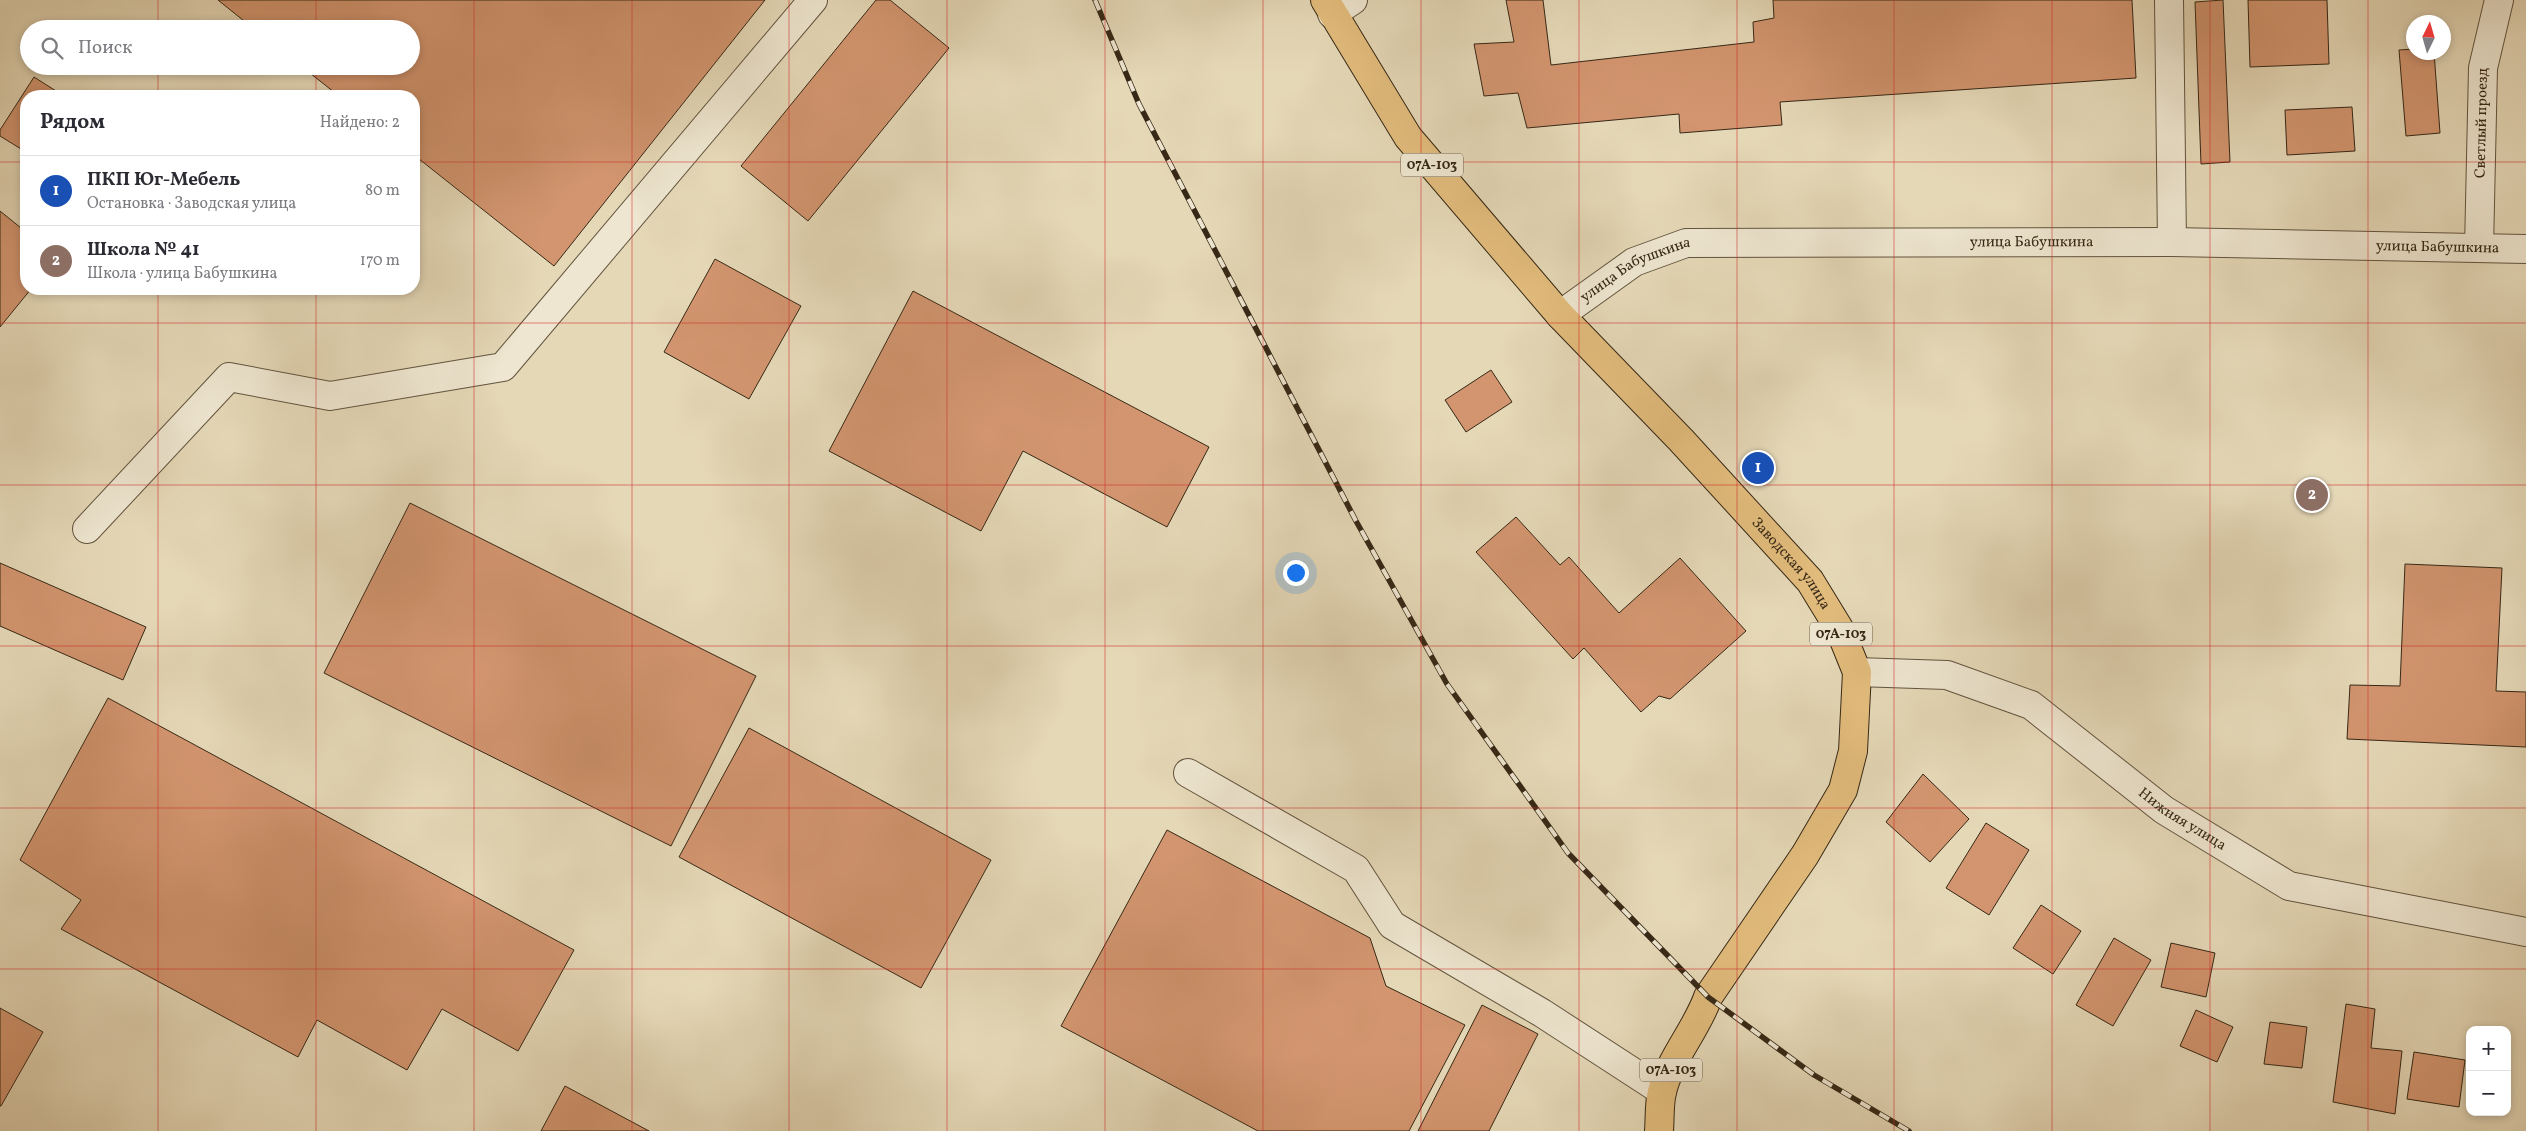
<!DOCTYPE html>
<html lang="ru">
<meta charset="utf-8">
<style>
:root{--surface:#fff;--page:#f7f7f7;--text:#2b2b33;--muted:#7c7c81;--line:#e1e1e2;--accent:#8f2418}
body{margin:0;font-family:Vollkorn,serif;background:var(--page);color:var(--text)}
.controls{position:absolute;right:15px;bottom:15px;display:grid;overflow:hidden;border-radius:10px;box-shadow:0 2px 8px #0003}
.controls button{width:45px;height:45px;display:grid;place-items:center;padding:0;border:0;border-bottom:1px solid var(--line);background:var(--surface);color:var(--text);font:25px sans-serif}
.compass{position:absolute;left:2406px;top:15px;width:45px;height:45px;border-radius:50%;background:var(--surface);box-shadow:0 2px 8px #0003;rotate:5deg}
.you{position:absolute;left:1295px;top:572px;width:18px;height:18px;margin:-12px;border:4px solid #fff;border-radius:50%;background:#1a73e8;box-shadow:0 0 0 8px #1a73e833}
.badge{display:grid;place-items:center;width:32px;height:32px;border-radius:50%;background:var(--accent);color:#fff;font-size:16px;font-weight:700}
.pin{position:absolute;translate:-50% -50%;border:2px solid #fff;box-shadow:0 1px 5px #0006}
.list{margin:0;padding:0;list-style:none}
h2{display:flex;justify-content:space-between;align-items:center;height:65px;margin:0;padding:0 20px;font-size:21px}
h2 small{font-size:16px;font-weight:400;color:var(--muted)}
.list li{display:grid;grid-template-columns:32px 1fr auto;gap:15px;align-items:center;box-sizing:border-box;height:70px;padding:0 20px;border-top:1px solid var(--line)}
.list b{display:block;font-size:19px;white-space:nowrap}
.list p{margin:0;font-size:16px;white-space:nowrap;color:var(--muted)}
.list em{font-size:16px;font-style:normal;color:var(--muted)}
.icon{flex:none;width:28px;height:28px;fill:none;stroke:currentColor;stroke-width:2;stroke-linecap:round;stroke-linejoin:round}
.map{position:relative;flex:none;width:2526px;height:1131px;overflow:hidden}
.search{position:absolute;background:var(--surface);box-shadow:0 2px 8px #0003;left:20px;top:20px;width:400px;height:55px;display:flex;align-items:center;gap:12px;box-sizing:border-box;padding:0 18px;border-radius:28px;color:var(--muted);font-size:19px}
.panel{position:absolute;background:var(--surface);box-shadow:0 2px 8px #0003;left:20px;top:90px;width:400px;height:205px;border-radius:20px}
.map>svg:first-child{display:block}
.building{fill:#d2956f;stroke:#362816}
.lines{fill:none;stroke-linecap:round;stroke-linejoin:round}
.minor-casing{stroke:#62543e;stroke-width:30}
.major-casing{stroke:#362816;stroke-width:30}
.minor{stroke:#eee6d0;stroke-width:28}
.major{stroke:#e2bc7c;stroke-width:28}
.rail-casing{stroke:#362816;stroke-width:5.5}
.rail{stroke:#eee6d0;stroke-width:4;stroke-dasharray:11;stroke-linecap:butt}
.grid{fill:none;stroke:#d62828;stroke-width:1;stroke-opacity:0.55}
.labels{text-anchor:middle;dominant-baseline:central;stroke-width:4;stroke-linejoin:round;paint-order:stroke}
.shield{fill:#eee6d0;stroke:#6d614e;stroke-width:1}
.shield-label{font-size:14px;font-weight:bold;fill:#362816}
.street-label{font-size:15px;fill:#362816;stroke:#eee6d0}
</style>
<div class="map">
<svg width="2526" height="1131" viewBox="0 0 2526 1131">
<rect width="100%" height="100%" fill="#e5d8b7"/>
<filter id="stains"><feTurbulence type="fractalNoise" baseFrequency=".004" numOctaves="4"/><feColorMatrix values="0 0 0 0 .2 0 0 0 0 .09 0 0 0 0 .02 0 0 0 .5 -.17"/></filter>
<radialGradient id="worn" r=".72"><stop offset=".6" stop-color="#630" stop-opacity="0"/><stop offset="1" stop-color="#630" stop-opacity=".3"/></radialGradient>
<path class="building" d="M218,0H765L554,266L414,155V96H339L301,66H411V29H254Z
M876,0H890L949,48L808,221L741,166Z
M1506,0H1543L1551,65L1754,42L1753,22L1774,18L1773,0H2132L2136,78L1780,102L1782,125L1680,133L1679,114L1527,128L1518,93L1484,96L1474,44L1514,42Z
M2223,0L2230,162L2201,164L2195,2Z
M2248,0H2327L2329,64L2250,67Z
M2414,49V52H2434L2440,133L2406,136L2399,50Z
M34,77L64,96H26V152L0,136V130Z
M2352,107L2355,151L2287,155L2285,110Z
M0,211L26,232V289H31L0,327Z
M715,259L801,306L749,399L664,352Z
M913,291L1209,447L1167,527L1023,451L981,531L829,451Z
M1491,370L1512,402L1466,432L1445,400Z
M410,503L756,676L671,846L324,673Z
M1516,517L1560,565L1569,557L1619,613L1680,558L1746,631L1670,699L1659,696L1641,712L1584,648L1573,659L1476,552Z
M0,563L146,627L123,680L0,626Z
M2405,564L2502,568L2496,691L2526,692V747L2347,739L2350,685L2400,686Z
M108,698L574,950L518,1051L442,1009L407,1070L317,1020L298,1057L61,929L81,900L20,860Z
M749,728L991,860L921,988L679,857Z
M1923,774L1969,819L1930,862L1886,822Z
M1986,823L2029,850L1989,915L1946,888Z
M1167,830L1370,938L1386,986L1465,1025L1409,1131H1258L1061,1026Z
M2041,905L2081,931L2053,974L2013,948Z
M2114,938L2151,960L2113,1026L2076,1005Z
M2171,943L2215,953L2206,997L2161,987Z
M2346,1004L2375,1009L2371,1048L2402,1051L2395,1114L2333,1102Z
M1482,1005L1538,1034L1489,1131H1418Z
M0,1008L43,1032L1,1106H0Z
M2196,1010L2233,1027L2217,1062L2180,1046Z
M2270,1022L2307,1027L2302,1068L2264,1064Z
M2414,1052L2465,1060L2459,1107L2407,1099Z
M565,1086L649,1131H541Z"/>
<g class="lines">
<defs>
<g id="minor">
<path d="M2169,0L2172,242"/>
<path d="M1332,14L1353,0"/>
<path id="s1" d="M2479,248L2483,68L2499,0"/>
<path id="s2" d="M1560,315L1634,262L1686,243L2172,242L2526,249"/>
<path d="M87,529L229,377L330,396L503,367L813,0"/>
<path id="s3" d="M1857,672L1947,675L2031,705L2164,810L2289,886L2526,932"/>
<path d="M1188,773L1356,869L1392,925L1542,1013L1662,1091"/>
</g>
<g id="major">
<path id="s4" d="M1325,0L1408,137L1560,315L1681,440L1810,581L1840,630L1857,672L1853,751L1843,790L1805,855L1708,997C1697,1029 1669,1060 1662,1092C1659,1104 1660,1118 1659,1131"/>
</g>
</defs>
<use href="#minor" class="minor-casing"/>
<use href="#major" class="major-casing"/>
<use href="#minor" class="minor"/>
<use href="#major" class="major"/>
<defs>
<path id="rail" d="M1095,0L1139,104L1356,521L1447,684L1568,853L1708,997L1814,1075L1909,1131"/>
</defs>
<use href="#rail" class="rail-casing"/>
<use href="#rail" class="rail"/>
</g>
<path class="grid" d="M158,0V29M316,0V29M474,0V1131M632,0V1131M789,0V1131M947,0V1131M1105,0V1131M1263,0V1131M1421,0V1131M1579,0V1131M1737,0V1131M1894,0V1131M2052,0V1131M2210,0V1131M2368,0V1131M158,66V96M316,66V96M0,162H26M414,162H2526M158,289V1131M316,289V1131M0,323H2526M0,485H2526M0,646H2526M0,808H2526M0,969H2526"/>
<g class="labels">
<g class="shield">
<rect x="1401" y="153.5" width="62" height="23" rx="4"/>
<rect x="1810" y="622.5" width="62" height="23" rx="4"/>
<rect x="1640" y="1058.5" width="62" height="23" rx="4"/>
</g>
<g class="shield-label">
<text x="1432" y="165">07А-103</text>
<text x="1841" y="634">07А-103</text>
<text x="1671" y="1070">07А-103</text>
</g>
<g class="street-label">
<text stroke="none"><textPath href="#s1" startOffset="125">Светлый проезд</textPath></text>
<text stroke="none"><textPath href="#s2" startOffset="492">улица Бабушкина</textPath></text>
<text stroke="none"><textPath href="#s2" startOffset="898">улица Бабушкина</textPath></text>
<text stroke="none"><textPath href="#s2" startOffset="89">улица Бабушкина</textPath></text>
<text stroke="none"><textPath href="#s4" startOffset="734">Заводская улица</textPath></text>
<text stroke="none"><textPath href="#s3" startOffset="369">Нижняя улица</textPath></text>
</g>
</g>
<rect width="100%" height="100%" filter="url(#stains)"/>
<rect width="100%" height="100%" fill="url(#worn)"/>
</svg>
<div class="controls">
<button>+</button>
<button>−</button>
</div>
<svg class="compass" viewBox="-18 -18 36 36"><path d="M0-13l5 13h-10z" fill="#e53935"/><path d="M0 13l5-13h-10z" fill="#7c7c81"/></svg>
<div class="you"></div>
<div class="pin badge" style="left:1758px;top:468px;background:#1a4fb4">1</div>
<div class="pin badge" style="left:2312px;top:495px;background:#8d6e63">2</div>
<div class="search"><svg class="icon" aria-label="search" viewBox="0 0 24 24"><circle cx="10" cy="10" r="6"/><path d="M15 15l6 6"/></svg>Поиск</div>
<section class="panel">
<h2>Рядом<small>Найдено: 2</small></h2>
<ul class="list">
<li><span class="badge" style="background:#1a4fb4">1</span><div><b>ПКП Юг-Мебель</b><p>Остановка · Заводская улица</p></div><em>80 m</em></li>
<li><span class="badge" style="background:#8d6e63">2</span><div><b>Школа № 41</b><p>Школа · улица Бабушкина</p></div><em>170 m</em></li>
</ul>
</section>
</div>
